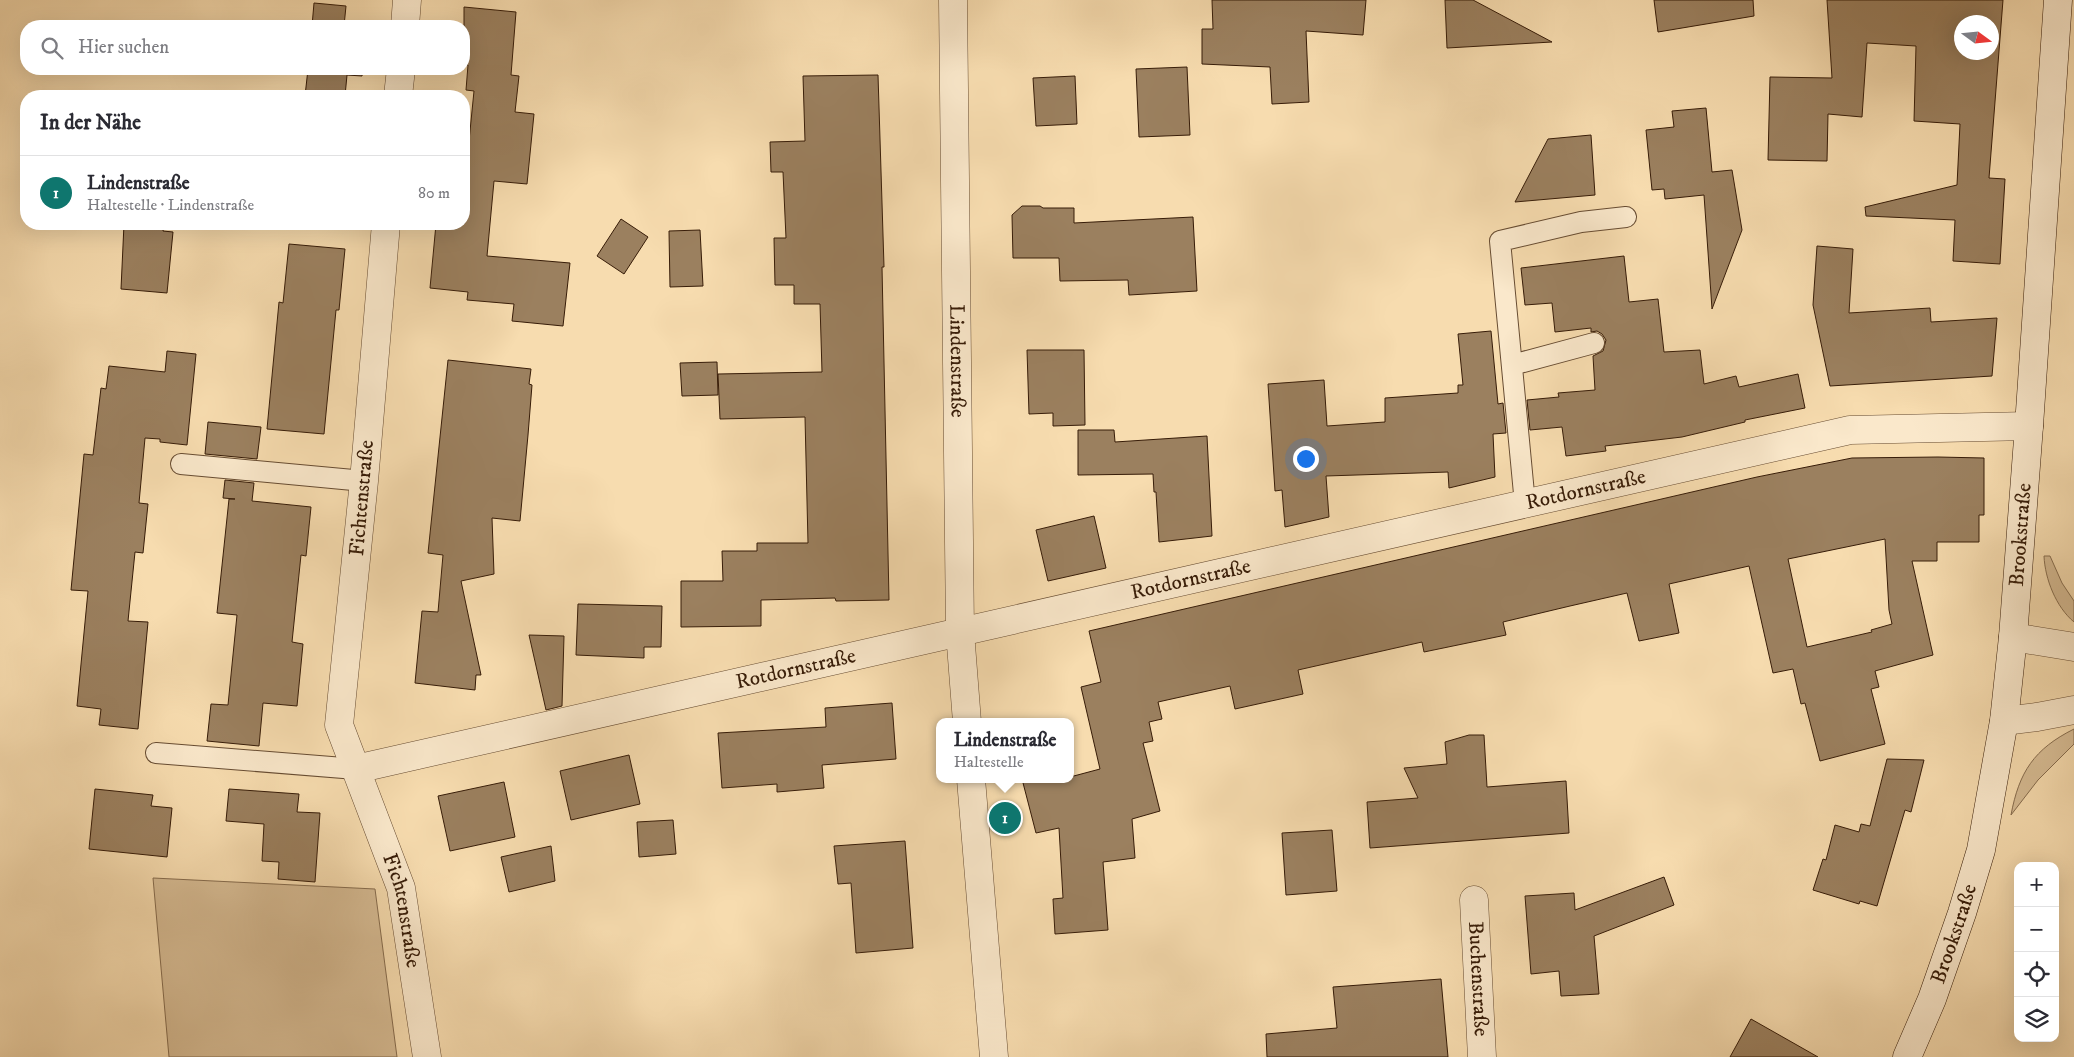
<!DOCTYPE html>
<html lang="de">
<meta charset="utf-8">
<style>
:root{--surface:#fff;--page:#f7f7f7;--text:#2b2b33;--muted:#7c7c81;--line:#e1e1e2;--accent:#0f766e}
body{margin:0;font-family:"IM FELL DW Pica",serif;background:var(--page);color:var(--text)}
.controls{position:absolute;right:15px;bottom:15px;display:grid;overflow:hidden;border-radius:10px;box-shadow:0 5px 20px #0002}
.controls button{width:45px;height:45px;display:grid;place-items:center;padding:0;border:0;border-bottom:1px solid var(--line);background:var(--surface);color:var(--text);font:25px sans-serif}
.compass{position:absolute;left:1954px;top:15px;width:45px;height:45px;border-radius:50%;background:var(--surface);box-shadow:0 5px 20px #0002;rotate:105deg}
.you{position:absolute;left:1305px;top:458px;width:18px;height:18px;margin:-12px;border:4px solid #fff;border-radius:50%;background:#1a73e8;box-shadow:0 0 0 8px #1a73e833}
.badge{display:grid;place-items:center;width:32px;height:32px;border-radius:50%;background:var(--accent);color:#fff;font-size:16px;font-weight:700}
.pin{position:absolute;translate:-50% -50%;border:2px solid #fff;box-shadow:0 1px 5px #0006}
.popup{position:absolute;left:936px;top:718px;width:138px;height:65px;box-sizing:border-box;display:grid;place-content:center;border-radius:10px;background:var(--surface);filter:drop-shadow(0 1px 4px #0005);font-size:16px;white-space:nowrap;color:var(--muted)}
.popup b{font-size:19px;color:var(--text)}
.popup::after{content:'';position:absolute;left:50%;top:100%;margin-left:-10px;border:10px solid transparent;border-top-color:var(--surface)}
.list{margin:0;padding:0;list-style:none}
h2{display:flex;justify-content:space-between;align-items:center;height:65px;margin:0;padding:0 20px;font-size:21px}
h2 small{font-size:16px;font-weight:400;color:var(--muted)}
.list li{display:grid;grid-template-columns:32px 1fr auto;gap:15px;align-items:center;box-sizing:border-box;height:75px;padding:0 20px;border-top:1px solid var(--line)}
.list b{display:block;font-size:19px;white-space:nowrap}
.list p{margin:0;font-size:16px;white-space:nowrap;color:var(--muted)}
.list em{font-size:16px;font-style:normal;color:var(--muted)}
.icon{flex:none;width:28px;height:28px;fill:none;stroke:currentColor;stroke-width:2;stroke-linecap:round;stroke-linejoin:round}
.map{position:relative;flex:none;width:2074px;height:1057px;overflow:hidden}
.search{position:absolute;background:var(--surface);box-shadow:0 5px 20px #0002;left:20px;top:20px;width:450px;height:55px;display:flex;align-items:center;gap:12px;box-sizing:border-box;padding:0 18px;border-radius:20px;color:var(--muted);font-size:19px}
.panel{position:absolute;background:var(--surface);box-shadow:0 5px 20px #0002;left:20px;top:90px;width:450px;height:140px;border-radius:20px}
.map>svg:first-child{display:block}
.green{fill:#d6bb93;stroke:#866c4e}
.building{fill:#9b805f;stroke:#371c08;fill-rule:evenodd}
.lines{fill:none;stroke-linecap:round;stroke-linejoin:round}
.lane-casing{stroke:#674c32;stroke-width:22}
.street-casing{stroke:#674c32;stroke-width:29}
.secondary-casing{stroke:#371c08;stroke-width:29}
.lane{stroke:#fae8cb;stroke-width:20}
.street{stroke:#fae8cb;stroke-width:28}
.secondary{stroke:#fae8cb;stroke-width:28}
.labels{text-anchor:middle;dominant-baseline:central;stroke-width:4;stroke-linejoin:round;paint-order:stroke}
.street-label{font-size:21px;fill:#371c08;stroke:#fae8cb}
</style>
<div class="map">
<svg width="2074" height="1057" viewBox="0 0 2074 1057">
<rect width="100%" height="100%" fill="#f7dcaf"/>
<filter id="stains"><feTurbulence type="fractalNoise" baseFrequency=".004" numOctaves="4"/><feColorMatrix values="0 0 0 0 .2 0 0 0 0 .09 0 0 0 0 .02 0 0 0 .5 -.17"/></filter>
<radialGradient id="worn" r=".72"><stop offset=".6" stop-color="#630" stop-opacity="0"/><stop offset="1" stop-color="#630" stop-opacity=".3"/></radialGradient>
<path class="green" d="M2044,556H2050L2062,583L2074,601V622C2056,607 2045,579 2044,556Z
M2074,729V744L2038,780L2011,815C2019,772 2034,749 2074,729Z
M153,878L375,889L397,1057H169Z"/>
<path class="building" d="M1212,0H1366L1363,35L1306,31L1309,102L1272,104L1270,67L1202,64V29H1213Z
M1445,0H1473L1552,42L1447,48Z
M1654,0H1753L1754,16L1658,32Z
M1827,0H2003L1989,178L2005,179L2000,264L1953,261L1955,220L1866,216L1865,207L1957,185L1960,124L1914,121L1916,46L1867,43L1862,117L1828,114L1827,161L1768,160L1770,77L1832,78ZM1962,22H1992V52H1962Z
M314,3L346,6L344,26H348H312Z
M464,7L516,12L511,75L519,76L515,112L534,114L527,184L494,181L487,256L570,263L563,326L512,321L514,304L467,300L468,292L430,288L436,224H464V191L474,91L466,90L468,65H464Z
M1187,67L1190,135L1139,137L1136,69Z
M308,69H363L362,76L347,75L345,96H305Z
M878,75L884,267H882L889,600L836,601L835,598L761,600V626L681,627V581H723L722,551H757V543H808L805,417L720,419L718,374L822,372L820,304H794V285H775L774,238H786L783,172H771L770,142L805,141L803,76Z
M1075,76L1077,124L1036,126L1033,78Z
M1706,108L1712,172L1732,170L1742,230L1712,309L1704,195L1665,199L1664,189L1652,190L1646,130L1674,127L1672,111Z
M1591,135L1595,195L1515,202L1548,139Z
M1022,206H1040L1043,208H1074V223L1193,217L1197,291L1129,295L1128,280L1060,281L1059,258H1013L1012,215Z
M621,219L648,237L624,274L597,256Z
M124,224H164L163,231L173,232L167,293L121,289Z
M700,230L703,286L670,287L669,231Z
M289,244L345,249L339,310H336L324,434L267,429L279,302L283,303Z
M1817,246L1853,249L1849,313L1930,308L1931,322L1997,318L1992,376L1830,386L1813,305Z
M1624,256L1629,302L1658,299L1664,352L1700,350L1704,384L1736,376L1739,387L1798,374L1805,408L1745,420V422L1682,437L1605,446L1606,451L1566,456L1562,427L1530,430L1527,400L1559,397L1558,393L1595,390L1593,356L1603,351L1606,340L1602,334L1597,331L1591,332V328L1555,332L1552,303L1525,305L1521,268Z
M1491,331L1498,404L1503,403L1506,433L1493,434L1495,477L1449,488L1448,472L1326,476L1329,517L1285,527L1282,490L1275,491L1268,384L1324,380L1327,426L1385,422V398L1458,393V385H1463L1458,334Z
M1027,350H1084L1085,425L1053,426V413L1029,414Z
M167,351L196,354L187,445L160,442V439L145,438L139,503L148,504L143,553L135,552L128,621L148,622L138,729L99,725L101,709L77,706L88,591L71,590L84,454L93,455L101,388L106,389L109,366L165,372Z
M448,360L531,369L529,384L532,385L528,435L520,521L492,518L494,574L461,581L481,675H476L475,690L415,683L422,611L438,612L443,555L428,553Z
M717,362L718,395L682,396L680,363Z
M208,422L261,427L257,459L205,454Z
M1078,430H1114L1115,442L1207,436L1212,536L1159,542L1156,492H1154L1153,474L1078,475Z
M1938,457L1984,458V515H1979V542H1937V561H1912L1933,655L1875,671L1879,687L1871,689L1885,744L1820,761L1805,703L1801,704L1793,669L1773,673L1749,566L1669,584L1679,633L1639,641L1627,593L1570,606L1503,622L1506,635L1424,652L1422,642L1298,670L1303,694L1235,709L1230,686L1158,702L1162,719L1149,722L1153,741L1143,743L1160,811L1132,819L1135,858L1103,862L1108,930L1055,934L1053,899L1063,898L1059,828L1036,833L1022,779H1070V777L1100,769L1081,687L1101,682L1089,631L1757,477L1852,458ZM1885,539L1889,610L1892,624L1871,630L1872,632L1807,647L1788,559Z
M225,480L254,483L252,501L311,507L306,556L301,555L292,642L303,644L297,706L263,703L259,746L207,741L211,704L228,705L237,615L217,613L229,499H235L223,498Z
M1094,516L1106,568L1048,581L1036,530Z
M578,604L662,606L661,647H644V658L576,655Z
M529,635L564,636L562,706L546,710Z
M892,703L896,759L822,765L824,788L777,792V784L722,788L718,733L826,727L825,708Z
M1484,735L1487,787L1566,781L1569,833L1370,848L1367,802L1418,798L1404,768L1447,764L1445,742L1469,735Z
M629,755L640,804L571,820L560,771Z
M1887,759L1924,760L1911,812L1905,810L1877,906L1860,901L1859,904L1813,890L1823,859L1826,860L1835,825L1859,832L1861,824L1870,826Z
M504,782L515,837L450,851L438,796Z
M95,789L153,795L151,806L172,808L167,857L89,849Z
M229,789L299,794L297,812L320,813L315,882L278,879L279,862L262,861L264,824L226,821Z
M673,820L676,854L639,857L637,822Z
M1332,830L1337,891L1286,895L1282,833Z
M905,841L913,948L856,953L851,883L838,884L834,846Z
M551,846L555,881L509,892L501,857Z
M1664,877L1674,905L1594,936L1599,994L1561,996L1559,971L1531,974L1525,896L1574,893L1575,910Z
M1441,979L1448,1057H1267L1266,1034L1337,1028L1333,987Z
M1751,1019L1818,1057H1730Z"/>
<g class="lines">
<defs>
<path id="lane" d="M1512,365L1594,343
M181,464L364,481
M1525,504L1500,241L1581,222L1626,217
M156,753L356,769"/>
<g id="street">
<path id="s1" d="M953,0L960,632L967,722"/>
<path d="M405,26L407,0"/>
<path d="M398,96L401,69"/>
<path id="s2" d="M386,224L364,481L339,725L401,888L427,1057"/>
<path d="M2013,637L2074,647"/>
<path d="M2004,721L2037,717L2074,710"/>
<path id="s3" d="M356,769L1850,430L2029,426"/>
<path d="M971,779L994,1057"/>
<path id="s4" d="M1474,900L1482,1057"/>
</g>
<g id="secondary">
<path id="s5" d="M1907,1057L1932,999L1962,913L1981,850L2004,721L2013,637L2029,426L2058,0"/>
</g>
</defs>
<use href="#lane" class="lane-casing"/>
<use href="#street" class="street-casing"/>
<use href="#secondary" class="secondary-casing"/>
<use href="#lane" class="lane"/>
<use href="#street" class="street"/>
<use href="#secondary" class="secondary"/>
</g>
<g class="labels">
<g class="street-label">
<text stroke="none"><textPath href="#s1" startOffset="361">Lindenstraße</textPath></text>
<text stroke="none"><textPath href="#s3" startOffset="1261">Rotdornstraße</textPath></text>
<text transform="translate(362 498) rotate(-85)">Fichtenstraße</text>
<text stroke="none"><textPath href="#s5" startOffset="538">Brookstraße</textPath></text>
<text stroke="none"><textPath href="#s3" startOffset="856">Rotdornstraße</textPath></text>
<text stroke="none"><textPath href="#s3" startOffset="451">Rotdornstraße</textPath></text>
<text stroke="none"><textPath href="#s2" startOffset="700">Fichtenstraße</textPath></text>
<text stroke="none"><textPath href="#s5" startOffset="132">Brookstraße</textPath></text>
<text stroke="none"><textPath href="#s4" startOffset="79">Buchenstraße</textPath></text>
</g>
</g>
<rect width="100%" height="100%" filter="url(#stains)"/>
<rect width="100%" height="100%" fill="url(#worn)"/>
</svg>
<div class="controls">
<button>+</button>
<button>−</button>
<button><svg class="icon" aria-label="locate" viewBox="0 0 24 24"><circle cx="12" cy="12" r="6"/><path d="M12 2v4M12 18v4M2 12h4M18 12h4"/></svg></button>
<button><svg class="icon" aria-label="layers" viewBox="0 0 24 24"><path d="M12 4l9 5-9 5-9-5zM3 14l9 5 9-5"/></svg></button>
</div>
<svg class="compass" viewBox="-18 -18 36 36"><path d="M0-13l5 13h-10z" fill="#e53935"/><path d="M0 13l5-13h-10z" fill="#7c7c81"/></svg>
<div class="you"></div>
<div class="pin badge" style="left:1005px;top:818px">1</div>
<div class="popup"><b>Lindenstraße</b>Haltestelle</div>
<div class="search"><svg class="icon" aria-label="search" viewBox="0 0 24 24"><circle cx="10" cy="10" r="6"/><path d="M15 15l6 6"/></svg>Hier suchen</div>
<section class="panel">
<h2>In der Nähe<small></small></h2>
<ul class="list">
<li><span class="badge">1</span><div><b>Lindenstraße</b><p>Haltestelle · Lindenstraße</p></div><em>80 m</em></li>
</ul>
</section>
</div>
